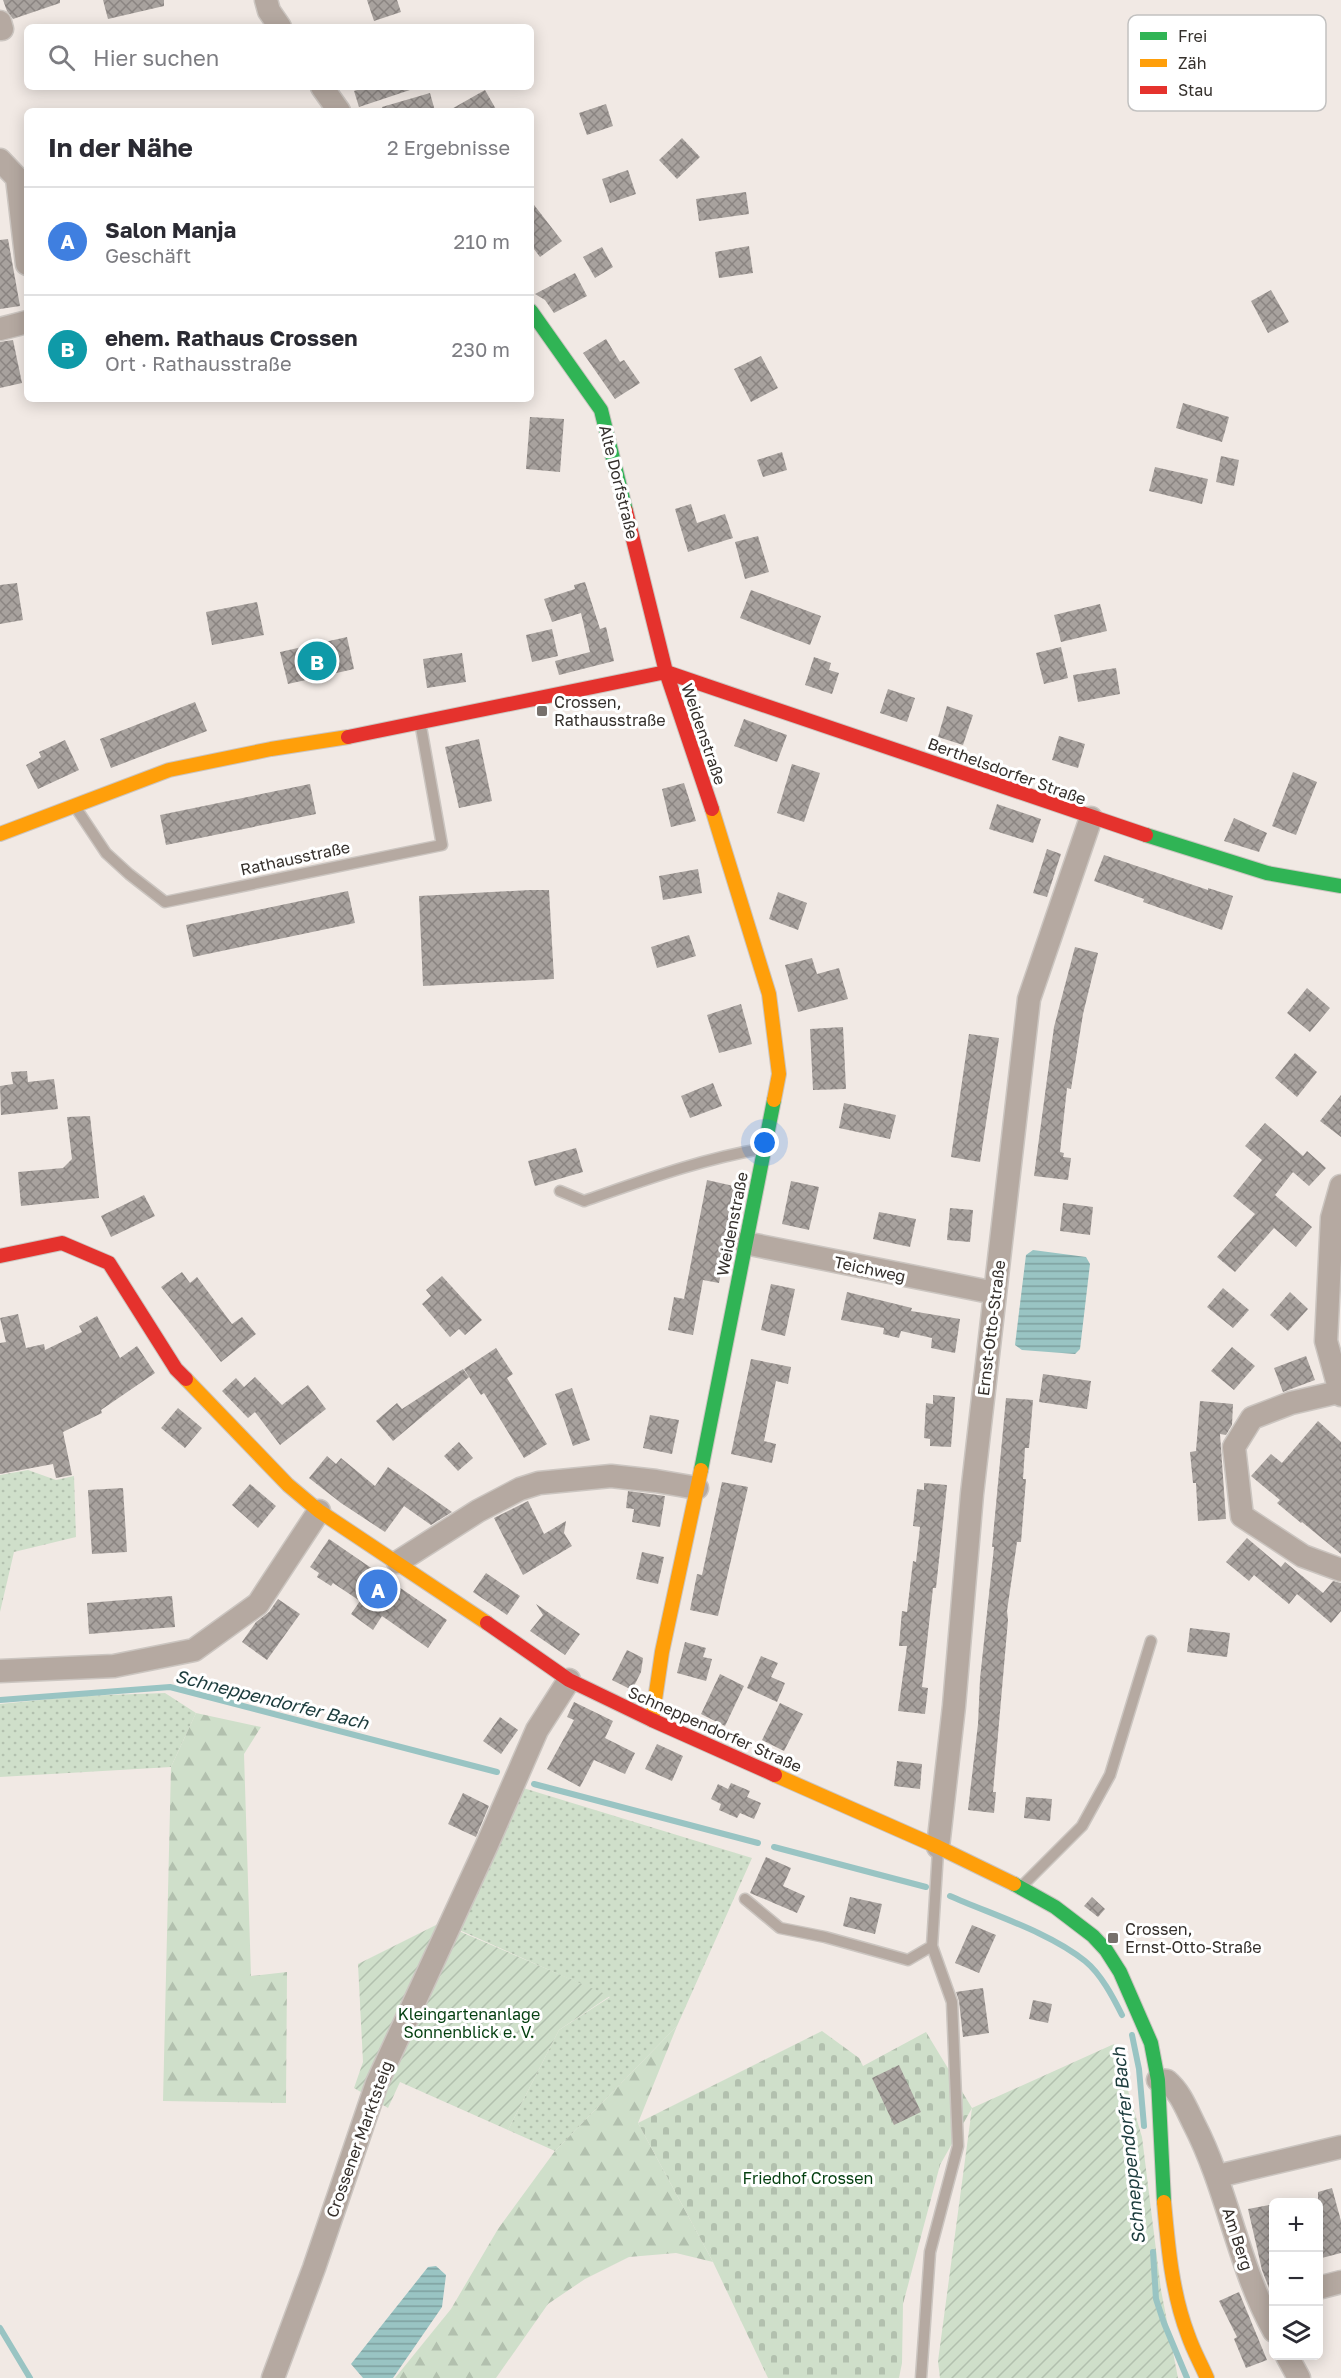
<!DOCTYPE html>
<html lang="de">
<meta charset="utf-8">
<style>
:root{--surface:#fff;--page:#f7f7f7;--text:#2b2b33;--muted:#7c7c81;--line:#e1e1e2;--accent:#7c3aed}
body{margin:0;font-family:"Golos Text",sans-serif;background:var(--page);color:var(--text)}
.controls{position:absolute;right:18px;bottom:18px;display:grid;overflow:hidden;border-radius:9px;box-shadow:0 3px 15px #0003}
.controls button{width:54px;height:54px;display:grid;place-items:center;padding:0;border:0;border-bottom:2px solid var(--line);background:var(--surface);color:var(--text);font:30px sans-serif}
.you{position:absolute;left:765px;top:1143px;width:21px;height:21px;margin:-15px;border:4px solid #fff;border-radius:50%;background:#1a73e8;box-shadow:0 0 0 9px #1a73e833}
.badge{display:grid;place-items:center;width:39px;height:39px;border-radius:50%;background:var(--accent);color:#fff;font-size:20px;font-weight:700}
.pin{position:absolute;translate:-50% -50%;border:3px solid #fff;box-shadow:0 2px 6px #0006}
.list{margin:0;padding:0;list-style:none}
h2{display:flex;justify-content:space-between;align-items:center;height:78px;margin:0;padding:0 24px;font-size:26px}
h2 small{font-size:20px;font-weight:400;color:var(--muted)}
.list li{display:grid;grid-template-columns:39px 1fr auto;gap:18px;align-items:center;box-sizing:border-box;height:108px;padding:0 24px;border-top:2px solid var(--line)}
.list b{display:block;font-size:22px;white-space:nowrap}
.list p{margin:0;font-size:20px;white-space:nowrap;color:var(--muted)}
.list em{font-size:20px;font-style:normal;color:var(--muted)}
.icon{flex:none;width:33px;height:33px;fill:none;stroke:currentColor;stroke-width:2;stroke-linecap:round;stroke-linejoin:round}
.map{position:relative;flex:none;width:1341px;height:2378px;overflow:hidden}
.search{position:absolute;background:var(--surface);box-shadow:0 3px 15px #0003;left:24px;top:24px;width:510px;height:66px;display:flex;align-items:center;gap:15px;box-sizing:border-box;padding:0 21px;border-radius:9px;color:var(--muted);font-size:22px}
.panel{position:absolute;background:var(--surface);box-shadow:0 3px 15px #0003;left:24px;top:108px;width:510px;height:294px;border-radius:9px}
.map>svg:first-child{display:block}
.grass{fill:url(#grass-dots)}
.forest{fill:url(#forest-firs)}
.cemetery{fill:url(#cemetery-stones)}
.garden{fill:url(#garden-furrows)}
.water{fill:url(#water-rules)}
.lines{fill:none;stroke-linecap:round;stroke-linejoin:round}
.stream{stroke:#99c4c3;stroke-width:6}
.building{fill:url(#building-cross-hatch)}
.lane-casing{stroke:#cbc5c0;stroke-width:13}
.street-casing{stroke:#cbc5c0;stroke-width:25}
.fast-casing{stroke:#cbc5c0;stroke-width:16}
.slow-casing{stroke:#cbc5c0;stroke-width:16}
.jam-casing{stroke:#cbc5c0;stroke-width:16}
.lane{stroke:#b5a9a1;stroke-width:10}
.street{stroke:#b5a9a1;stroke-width:22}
.fast{stroke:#30b455;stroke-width:14}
.slow{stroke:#ff9f0a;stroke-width:14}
.jam{stroke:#e5322d;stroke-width:14}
.poi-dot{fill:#77716c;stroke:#fff;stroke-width:2}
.labels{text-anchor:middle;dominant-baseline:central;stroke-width:6;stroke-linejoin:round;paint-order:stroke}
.street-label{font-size:16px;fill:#35302c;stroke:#fff}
.poi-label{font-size:16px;fill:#35302c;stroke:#fff;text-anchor:start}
.park-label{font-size:16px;fill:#033f0f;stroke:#fff}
.water-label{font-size:18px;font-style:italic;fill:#1b3b3c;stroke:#fff}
.key{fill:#fff;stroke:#c2c1c0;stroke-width:1.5}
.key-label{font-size:16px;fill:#35302c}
</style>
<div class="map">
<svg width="1341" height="2378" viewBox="0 0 1341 2378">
<defs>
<pattern id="grass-dots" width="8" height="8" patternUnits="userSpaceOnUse" patternTransform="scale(1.5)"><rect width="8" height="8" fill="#cfdfca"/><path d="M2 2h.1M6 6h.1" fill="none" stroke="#b2c0ae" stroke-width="1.8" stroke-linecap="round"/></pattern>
<pattern id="forest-firs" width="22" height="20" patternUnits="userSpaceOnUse" patternTransform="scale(1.5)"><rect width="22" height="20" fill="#cfdfca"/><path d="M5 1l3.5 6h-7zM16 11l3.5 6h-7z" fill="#b2c0ae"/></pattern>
<pattern id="cemetery-stones" width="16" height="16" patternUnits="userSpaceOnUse" patternTransform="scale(1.5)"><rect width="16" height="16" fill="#cfdfca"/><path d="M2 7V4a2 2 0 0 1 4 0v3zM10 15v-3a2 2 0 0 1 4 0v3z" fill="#b2c0ae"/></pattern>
<pattern id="garden-furrows" width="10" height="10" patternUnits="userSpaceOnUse" patternTransform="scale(1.5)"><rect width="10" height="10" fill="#cfdfca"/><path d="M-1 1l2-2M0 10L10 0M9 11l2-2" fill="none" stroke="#b2c0ae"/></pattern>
<pattern id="water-rules" width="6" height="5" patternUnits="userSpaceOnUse" patternTransform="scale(1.5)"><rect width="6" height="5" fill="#99c4c3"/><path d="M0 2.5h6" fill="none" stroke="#7ea09f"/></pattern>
<pattern id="building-cross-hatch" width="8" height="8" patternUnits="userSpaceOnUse" patternTransform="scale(1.5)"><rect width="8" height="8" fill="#a8a29e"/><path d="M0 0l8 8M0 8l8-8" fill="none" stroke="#8a8481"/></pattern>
</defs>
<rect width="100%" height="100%" fill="#f1e9e4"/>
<path class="grass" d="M28,1470L56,1480L74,1476L76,1537L14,1552L0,1612V1475Z
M165,1693L196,1713L171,1767L0,1777V1704L81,1696Z
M520,1787L752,1858L677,2026L555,2151L508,2130L559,2030L610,1997L457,1929Z"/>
<path class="forest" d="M196,1713L261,1727L244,1754L251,1976L287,1972L286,2103L163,2101L171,1767Z
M677,2026L638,2123L713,2262L676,2253L629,2257L585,2279L548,2304L496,2378H395L451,2309L498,2229L555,2151Z"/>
<path class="cemetery" d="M822,2031L859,2058L863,2066L926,2032L972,2108L940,2165L903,2304L902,2363L899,2378H768L713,2262L638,2123Z"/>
<path class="garden" d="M440,1923L610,1996L559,2030L508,2130L400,2082L388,2108L354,2088L363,2062L358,1964Z
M1114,2044L1142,2137L1161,2290L1178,2378H940L938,2361L972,2108Z"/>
<path class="water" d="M1033,1250L1086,1257L1090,1264L1080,1349L1075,1354L1022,1350L1015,1345L1026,1255Z
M436,2266L446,2275L442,2307L393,2378H363L351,2364L428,2267Z"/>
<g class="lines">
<path class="stream" d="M0,1700L170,1687L497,1772
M534,1784L758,1843
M774,1847L926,1887
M950,1896C993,1915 1049,1932 1085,1961C1101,1974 1113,1997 1122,2015
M1132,2035L1139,2069L1144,2126
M1153,2252L1156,2299L1164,2323L1187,2378
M0,2328L30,2378"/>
</g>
<path class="building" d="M3,0H60V3L13,19L7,11Z
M103,0H164V6L108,19Z
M367,0H397L401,12L374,21Z
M366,87H410V90L359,107L354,91Z
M485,90L497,111H448Z
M430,93L435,111H383L382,107Z
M606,104L613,126L587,135L579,113Z
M682,138L700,157L677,179L659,160Z
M628,170L636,194L610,203L602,179Z
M746,192L749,214L699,221L696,199Z
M531,201L562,241L540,257L531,245Z
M8,239L20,306L0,309V240Z
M749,246L753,273L719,278L715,252Z
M602,247L613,267L595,278L583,257Z
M575,273L587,296L554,313L545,300L535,294Z
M1271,290L1289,322L1268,333L1251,301Z
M606,339L620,362L624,360L640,383L615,399L583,353Z
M13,340L22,383L0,388V342Z
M761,356L778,388L751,402L734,369Z
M1183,403L1229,417L1222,442L1176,428Z
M530,417L564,419L560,472L526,469Z
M782,452L787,470L763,477L757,460Z
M1221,456L1239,460L1234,486L1216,482Z
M1155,467L1208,479L1202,504L1149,491Z
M691,504L697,523L725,514L733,538L688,552L675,509Z
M758,536L769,572L745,579L735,542Z
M585,582L600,629L606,627L614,661L559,675L555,661L590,652L581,613L552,622L544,599L575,589L574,585Z
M17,583L23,620L0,624V585Z
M751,590L821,616L810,645L740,618Z
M257,602L264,635L212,645L206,612Z
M1100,604L1107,631L1061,642L1054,615Z
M552,629L558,656L532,662L526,635Z
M347,637L354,669L288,684L280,652Z
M1061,647L1068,678L1044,684L1036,653Z
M462,653L466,682L427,688L423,659Z
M814,657L831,663L829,670L839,673L832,694L805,685Z
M1116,668L1120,694L1078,702L1073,675Z
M888,689L915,698L907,722L880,713Z
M195,702L207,731L111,768L100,739Z
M947,706L973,715L963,745L938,737Z
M744,719L787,735L777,762L734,746Z
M1059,736L1085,744L1078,768L1052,760Z
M479,739L492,801L459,808L445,747Z
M65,740L79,770L38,789L26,765L41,757L39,752Z
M792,764L820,773L804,822L777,813Z
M1293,772L1317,782L1296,835L1272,826Z
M684,783L696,821L671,827L662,789Z
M310,784L316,814L166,845L160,815Z
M997,804L1041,819L1033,843L989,829Z
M1234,818L1267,833L1259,852L1224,841Z
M1047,849L1061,854L1047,897L1033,893Z
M1104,855L1208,890V888L1233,896L1222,930L1143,902L1144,899L1094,881Z
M698,869L702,893L663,900L659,876Z
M530,890H549L554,979L423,986L419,896Z
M348,891L355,923L193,957L186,925Z
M778,892L807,903L798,930L769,919Z
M689,935L696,956L657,968L651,947Z
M1075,947L1098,953L1083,1014L1071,1089L1067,1088L1060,1152L1064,1153L1063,1157L1071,1158L1068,1180L1034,1176L1054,1027Z
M812,958L817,974L839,968L848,999L798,1012L785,965Z
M1307,988L1330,1008L1310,1032L1287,1013Z
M741,1004L752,1044L719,1053L707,1015Z
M843,1027L846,1089L813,1090L810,1029Z
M969,1034L999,1038L980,1162L951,1157Z
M1295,1053L1317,1072L1297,1097L1275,1078Z
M27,1071L28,1082L54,1079L58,1109L1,1115L0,1086L13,1084L11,1072Z
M713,1083L722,1106L690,1118L681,1096Z
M1341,1095V1137L1320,1121Z
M844,1103L896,1115L890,1139L839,1128Z
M90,1116L99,1198L21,1206L18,1172L63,1168L72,1159L67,1117Z
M1265,1123L1303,1156L1307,1151L1326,1168L1309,1186L1293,1172L1275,1195L1312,1227L1296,1247L1274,1228L1235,1272L1217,1257L1255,1214L1233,1196L1262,1160L1245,1146Z
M576,1148L583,1172L535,1186L528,1161Z
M707,1180L738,1187L719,1283L703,1280L693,1335L668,1330L674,1297L684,1299Z
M791,1181L819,1187L809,1230L782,1224Z
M144,1195L155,1216L111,1237L101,1216Z
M1063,1203L1093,1207L1090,1235L1060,1231Z
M950,1208L973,1210L970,1242L947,1240Z
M879,1212L916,1219L910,1247L873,1239Z
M182,1272L190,1283L197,1277L232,1324L242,1317L256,1334L221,1362L161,1287Z
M442,1276L482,1320L465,1335L459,1329L450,1337L422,1304L431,1296L426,1290Z
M771,1284L795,1289L785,1336L761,1330Z
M1223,1288L1249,1310L1233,1328L1207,1307Z
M847,1292L912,1308L911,1311L960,1319L955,1353L931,1348L932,1338L901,1331L899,1338L883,1334L884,1328L841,1320Z
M1290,1292L1308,1309L1288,1331L1270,1315Z
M18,1314L26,1348L44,1344L45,1350L82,1332L79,1326L97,1316L120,1358L137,1346L155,1373L101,1410L102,1413L63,1432L72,1475L56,1478L53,1464L0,1474V1343L6,1342L0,1318Z
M1232,1347L1255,1366L1234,1390L1211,1371Z
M496,1348L513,1374L507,1378L547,1444L524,1458L484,1393L481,1395L464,1369Z
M1306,1356L1315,1380L1283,1392L1274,1368Z
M751,1359L791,1367L788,1384L776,1381L764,1441L776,1444L772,1463L731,1454Z
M463,1369L469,1377L393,1441L376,1421L397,1403L402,1409Z
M1043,1374L1091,1381L1087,1409L1039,1402Z
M255,1377L282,1405L308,1385L326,1409L280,1445L255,1412L248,1418L222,1391L236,1378L244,1387Z
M572,1388L590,1440L573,1446L555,1394Z
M933,1395L955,1397L951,1447L930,1446V1439L924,1438L926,1403L933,1404Z
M1006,1398L1033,1400L1029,1448H1025L1023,1479H1026L1021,1542H1017L1007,1611L1008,1620L993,1792H996L994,1813L968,1810L978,1724L980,1679L994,1547H992Z
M1200,1401L1233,1404L1232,1425L1226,1435L1220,1434L1226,1519L1198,1521L1196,1483H1193L1190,1452L1196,1451Z
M178,1408L202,1428L185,1448L161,1428Z
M650,1415L679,1420L672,1454L643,1448Z
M1318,1421L1341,1442V1554L1302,1522L1301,1523L1277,1503L1280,1500L1251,1476L1271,1454L1282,1463Z
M459,1442L473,1458L458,1471L444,1456Z
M327,1456L336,1464L341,1458L375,1486L388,1467L452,1512L431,1525L404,1506L385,1532L341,1503L309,1478Z
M722,1482L748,1487L718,1616L690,1610L697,1574L702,1575Z
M924,1483L947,1485L936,1588H933L922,1687L928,1688L925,1714L898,1711L907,1646H899L902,1611L907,1612L913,1561L916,1562L920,1527L913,1526L917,1489L924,1490Z
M250,1484L276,1506L258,1528L232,1505Z
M123,1488L127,1552L92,1554L88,1490Z
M628,1491L665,1496L660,1527L632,1522L634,1509L626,1508Z
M528,1501L544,1534L566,1521L564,1533L572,1546L523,1575L494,1518Z
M1247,1538L1281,1567L1285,1562L1323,1593L1333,1581L1341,1583V1611L1331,1623L1297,1594L1289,1604L1254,1575L1249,1581L1226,1562Z
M329,1539L447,1620L428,1648L382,1616L373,1630L351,1614L360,1601L333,1583L331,1586L317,1577L319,1573L310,1567Z
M642,1552L664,1557L658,1584L636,1579Z
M486,1573L520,1596L507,1615L473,1592Z
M172,1596L175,1627L89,1634L87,1603Z
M278,1599L300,1614L267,1660L242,1642L256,1622L269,1612Z
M536,1604L580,1634L565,1655L530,1631L543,1615Z
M1190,1628L1230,1633L1227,1657L1187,1652Z
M685,1642L706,1648L703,1657L712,1659L706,1681L677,1673Z
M627,1650L643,1658L641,1672L632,1690L612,1680Z
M761,1656L778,1663L771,1677L785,1683L777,1702L747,1688Z
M720,1674L744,1686L725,1726L701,1714Z
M574,1702L613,1721L605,1738L635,1753L625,1774L594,1760L580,1787L547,1769L574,1720L567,1717Z
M780,1703L803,1714L784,1751L762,1740Z
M500,1717L518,1730L501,1754L483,1741Z
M657,1744L683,1756L672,1781L645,1769Z
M897,1761L922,1764L920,1789L894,1786Z
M731,1783L750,1791L747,1797L761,1803L754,1819L740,1813L737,1818L719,1810L721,1804L711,1799L718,1784L728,1789Z
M463,1793L489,1806L476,1837L448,1824Z
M1026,1797L1052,1799L1050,1821L1024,1818Z
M766,1857L791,1868L783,1886L805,1896L797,1913L750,1893Z
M850,1897L882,1904L875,1934L843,1926Z
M1092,1897L1105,1909L1098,1917L1084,1906Z
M972,1925L996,1935L979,1973L955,1963Z
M983,1988L989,2033L963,2037L959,2001L956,1992Z
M1033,2000L1052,2004L1048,2023L1029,2019Z
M899,2065L921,2112L894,2125L872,2078Z
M1332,2188L1341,2221V2253L1318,2259V2192Z
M1274,2204V2293H1271L1262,2270L1248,2209Z
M1239,2292L1267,2360L1246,2368L1234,2339L1237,2337L1219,2301Z"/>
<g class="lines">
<defs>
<path id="lane" d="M76,808L106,853L129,874L165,902L442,845L421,727
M560,1191L584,1201C642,1181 701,1159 761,1149
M1023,1885L1082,1826L1110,1775L1151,1641
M745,1899L780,1928L825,1937L908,1960L932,1946
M921,2378L930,2252L958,2146L952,2002L932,1946L938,1851"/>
<path id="street" d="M266,0L269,11L280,27
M0,22L2,29H0
M322,87L339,111
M0,160L17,178L27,264
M0,329L27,322
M1341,1186L1332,1218L1326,1341L1341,1395
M745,1243L995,1293
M1339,1392L1291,1403L1252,1418L1234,1447L1242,1516L1303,1556L1341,1570
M398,1562L478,1511L520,1489L539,1483L611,1476L656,1481L697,1488
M0,1671L114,1666L194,1650L258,1604L319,1511
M938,1847L954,1706L972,1494L1029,999L1091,818
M1158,2080L1167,2081C1180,2092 1186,2108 1194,2124C1228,2190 1238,2266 1274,2331
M1218,2176L1341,2147
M1318,2288L1341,2282
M1287,2356L1299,2378
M273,2378L314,2268L377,2083L486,1847L537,1730L569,1680"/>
<path id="fast" d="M531,311L601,410L626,511
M1146,835L1267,873L1341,886
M701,1470L774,1100
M1014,1884L1055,1907L1093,1936L1106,1950L1120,1972L1151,2043L1158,2080L1164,2202"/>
<path id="slow" d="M712,809L769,994L779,1074L774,1100
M0,834L169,770L271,749L348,737
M186,1379L288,1485L319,1511L487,1623
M652,1720L662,1652L701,1470
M775,1775L938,1847L1014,1884
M1164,2202C1168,2247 1172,2293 1188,2335C1193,2350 1201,2364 1207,2378"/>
<path id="jam" d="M626,511L666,672L712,809
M666,672L1146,835
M348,737L666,672
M0,1256L62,1243L109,1263L176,1369L186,1379
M487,1623L569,1680L652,1720L775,1775"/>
</defs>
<use href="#lane" class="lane-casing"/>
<use href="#street" class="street-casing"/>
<use href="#fast" class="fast-casing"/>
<use href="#slow" class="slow-casing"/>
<use href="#jam" class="jam-casing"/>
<use href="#lane" class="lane"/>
<use href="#street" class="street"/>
<use href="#fast" class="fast"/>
<use href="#slow" class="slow"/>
<use href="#jam" class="jam"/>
</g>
<g class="poi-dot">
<rect x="536" y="705" width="12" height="12" rx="3"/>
<rect x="1107" y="1932" width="12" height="12" rx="3"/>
</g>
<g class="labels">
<g class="street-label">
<text transform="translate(619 482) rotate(76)">Alte Dorfstraße</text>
<text transform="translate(704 734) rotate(71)">Weidenstraße</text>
<text transform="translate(1007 771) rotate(20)">Berthelsdorfer Straße</text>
<text transform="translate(295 858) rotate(-12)">Rathausstraße</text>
<text transform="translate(732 1224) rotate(-79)">Weidenstraße</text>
<text transform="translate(870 1269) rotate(12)">Teichweg</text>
<text transform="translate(991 1328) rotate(-83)">Ernst-Otto-Straße</text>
<text transform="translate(715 1729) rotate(24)">Schneppendorfer Straße</text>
<text transform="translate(359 2139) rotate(-70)">Crossener Marktsteig</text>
<text transform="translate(1238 2239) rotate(72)">Am Berg</text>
</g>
<g class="poi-label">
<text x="554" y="702">Crossen,<tspan x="554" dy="18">Rathausstraße</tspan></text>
<text x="1125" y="1929">Crossen,<tspan x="1125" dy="18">Ernst-Otto-Straße</tspan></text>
</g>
<g class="park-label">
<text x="469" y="2014">Kleingartenanlage<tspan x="469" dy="18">Sonnenblick e. V.</tspan></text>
<text x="808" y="2178">Friedhof Crossen</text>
</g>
<g class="water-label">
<text transform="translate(272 1699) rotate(14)">Schneppendorfer Bach</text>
<text transform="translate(1128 2146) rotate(-96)">Schneppendorfer Bach</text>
</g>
</g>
<rect x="1128" y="15" width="198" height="96" rx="9" class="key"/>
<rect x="1140" y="32" width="27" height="8" fill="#30b455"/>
<rect x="1140" y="59" width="27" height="8" fill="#ff9f0a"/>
<rect x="1140" y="86" width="27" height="8" fill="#e5322d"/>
<g class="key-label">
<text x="1178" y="42">Frei</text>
<text x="1178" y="69">Zäh</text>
<text x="1178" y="96">Stau</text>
</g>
</svg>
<div class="controls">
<button>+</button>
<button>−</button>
<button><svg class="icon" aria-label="layers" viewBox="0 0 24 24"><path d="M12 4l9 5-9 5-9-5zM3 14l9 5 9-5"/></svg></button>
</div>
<div class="you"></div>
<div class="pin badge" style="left:378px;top:1589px;background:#3f7fe0">A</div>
<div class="pin badge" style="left:317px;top:661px;background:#0f9aa8">B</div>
<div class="search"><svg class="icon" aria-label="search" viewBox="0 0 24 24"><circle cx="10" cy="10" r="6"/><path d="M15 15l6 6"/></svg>Hier suchen</div>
<section class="panel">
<h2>In der Nähe<small>2 Ergebnisse</small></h2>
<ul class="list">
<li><span class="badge" style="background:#3f7fe0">A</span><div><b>Salon Manja</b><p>Geschäft</p></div><em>210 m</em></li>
<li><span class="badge" style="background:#0f9aa8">B</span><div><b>ehem. Rathaus Crossen</b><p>Ort · Rathausstraße</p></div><em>230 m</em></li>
</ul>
</section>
</div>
